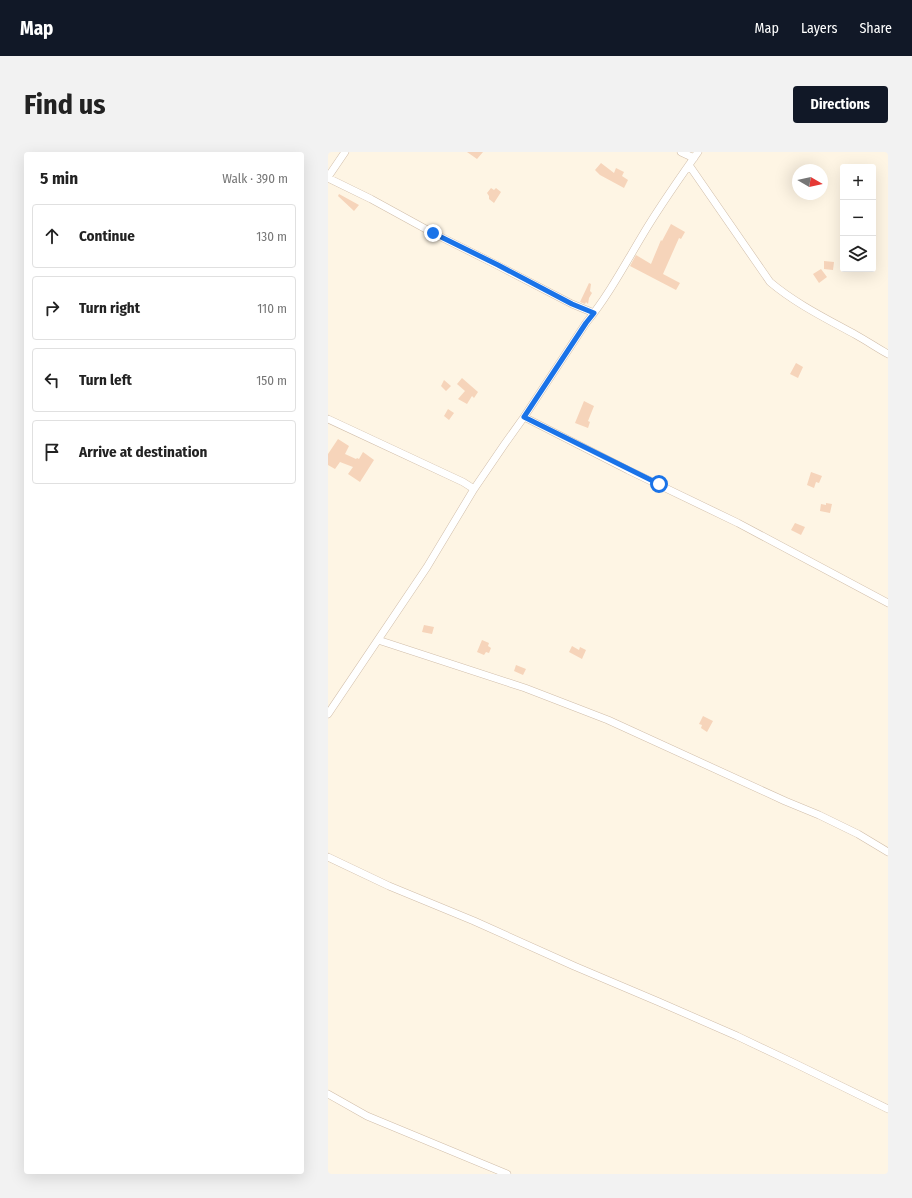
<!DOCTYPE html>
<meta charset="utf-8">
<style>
:root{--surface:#fff;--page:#f2f2f2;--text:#222;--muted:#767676;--line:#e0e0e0;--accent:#111827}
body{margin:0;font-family:"Fira Sans Condensed",sans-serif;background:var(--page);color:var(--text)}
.controls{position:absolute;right:12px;top:12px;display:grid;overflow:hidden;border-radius:4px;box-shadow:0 4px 16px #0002}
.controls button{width:36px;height:36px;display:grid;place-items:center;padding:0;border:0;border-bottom:1px solid var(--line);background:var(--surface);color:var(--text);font:20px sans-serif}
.compass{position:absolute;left:464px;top:12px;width:36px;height:36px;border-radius:50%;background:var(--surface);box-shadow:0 4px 16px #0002;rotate:99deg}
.stop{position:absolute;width:12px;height:12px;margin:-9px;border:3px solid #1a73e8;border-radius:50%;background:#fff}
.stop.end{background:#1a73e8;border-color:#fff;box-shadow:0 1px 4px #0008}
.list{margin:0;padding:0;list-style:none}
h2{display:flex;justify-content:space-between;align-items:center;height:52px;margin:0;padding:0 16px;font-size:17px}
h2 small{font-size:13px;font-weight:400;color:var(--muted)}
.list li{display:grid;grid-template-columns:26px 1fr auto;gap:12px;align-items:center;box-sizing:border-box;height:64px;margin:0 8px 8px;padding:0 8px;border:1px solid var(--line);border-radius:4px}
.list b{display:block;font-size:15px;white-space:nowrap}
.list em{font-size:13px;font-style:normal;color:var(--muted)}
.icon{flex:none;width:22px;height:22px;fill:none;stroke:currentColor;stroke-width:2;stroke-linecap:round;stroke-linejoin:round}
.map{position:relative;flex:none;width:560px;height:1022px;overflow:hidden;border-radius:4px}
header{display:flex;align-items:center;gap:24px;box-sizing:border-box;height:56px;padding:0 20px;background:var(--accent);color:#fff}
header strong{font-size:19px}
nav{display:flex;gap:22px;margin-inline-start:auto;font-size:14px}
.intro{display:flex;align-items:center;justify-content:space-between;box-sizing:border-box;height:96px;padding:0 24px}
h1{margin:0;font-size:28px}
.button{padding:10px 18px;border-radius:4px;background:var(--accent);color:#fff;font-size:14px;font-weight:700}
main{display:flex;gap:24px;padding:0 24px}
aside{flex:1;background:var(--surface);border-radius:4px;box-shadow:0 4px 16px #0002}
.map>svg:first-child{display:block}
.building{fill:#f6d4ba}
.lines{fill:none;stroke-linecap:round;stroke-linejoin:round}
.minor-casing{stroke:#d0bda9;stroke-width:8}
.minor{stroke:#fff;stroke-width:7}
.route{stroke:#1a73e8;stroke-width:5}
</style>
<header>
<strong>Map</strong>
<nav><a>Map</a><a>Layers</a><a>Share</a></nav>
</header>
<div class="intro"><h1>Find us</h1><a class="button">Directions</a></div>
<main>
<aside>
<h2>5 min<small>Walk · 390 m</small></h2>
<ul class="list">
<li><svg class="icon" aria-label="ahead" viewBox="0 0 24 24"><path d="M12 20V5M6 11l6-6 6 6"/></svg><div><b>Continue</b></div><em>130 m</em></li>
<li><svg class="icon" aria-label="right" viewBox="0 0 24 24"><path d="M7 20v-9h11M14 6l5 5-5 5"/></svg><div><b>Turn right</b></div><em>110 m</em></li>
<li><svg class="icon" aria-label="left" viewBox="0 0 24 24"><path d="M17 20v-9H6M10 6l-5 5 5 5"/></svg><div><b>Turn left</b></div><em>150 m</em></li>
<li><svg class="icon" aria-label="arrive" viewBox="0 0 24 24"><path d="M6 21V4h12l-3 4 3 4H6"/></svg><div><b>Arrive at destination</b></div></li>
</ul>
</aside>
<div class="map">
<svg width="560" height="1022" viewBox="0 0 560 1022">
<rect width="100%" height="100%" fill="#fef5e4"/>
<path class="building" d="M139,0H155L149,7Z
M273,11L286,21L288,16L296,20L294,24L300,28L296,36L272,23L267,18Z
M163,36L166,38L168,36L173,40L166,51L161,47V44L159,41Z
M11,42L31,53L26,59L10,44Z
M343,72L357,80L353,87L351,86L335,122L352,131L348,138L302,114L308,103L323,112L333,88L334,89Z
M496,109L506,110L505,118L496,117Z
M493,117L499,125L491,131L485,122Z
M261,131L263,132L262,139L264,141L261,146L260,152L258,150L257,152L252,150Z
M468,211L475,215L470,226L462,222Z
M134,226L150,240L146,246L144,244L139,252L130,247L137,239L129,232Z
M116,228L123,234L118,239L113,234Z
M256,249L266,254L260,269L262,270L260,276L247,271Z
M120,257L126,261L121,268L116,264Z
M10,287L21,294L17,302L28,307L29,306L31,307L35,300L46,308L32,330L20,322L25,315L12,310L7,317L0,313V302Z
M483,320L494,324L491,331L488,330L486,336L479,333Z
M498,351L504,352L502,361L492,359L493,352L498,353Z
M467,371L477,375L473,383L463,378Z
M96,473L106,475L104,482L94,480Z
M154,488L161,491L160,494L163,496L161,501L158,500L156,503L149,500Z
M244,494L251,498L252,495L258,498L254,507L241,500Z
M188,513L198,517L195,523L186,519Z
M375,564L385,569L379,580L373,576L374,573L371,572Z"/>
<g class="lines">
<defs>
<path id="minor" d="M353,0L366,6
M361,13L442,130C468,152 499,167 528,183C539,189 549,196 560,202
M0,25L17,0
M0,26L43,47L105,81L169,113L244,152L266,161
M196,265L300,318L410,371L560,451
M0,267L135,330L146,337
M50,488L197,536L280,568L457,649L491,663L530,682L560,700
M0,562L99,415L146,337L176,293L196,265L258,171C280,144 296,114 314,84C331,55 351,27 370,0
M0,705L61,734L146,769L246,814L331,850L409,884L468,912L560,957
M0,942L39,964L179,1022"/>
</defs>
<use href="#minor" class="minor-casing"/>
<use href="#minor" class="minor"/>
</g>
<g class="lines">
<path class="route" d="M105,81L170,113L244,152L266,161L258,171L196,265L331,332"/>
</g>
</svg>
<div class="controls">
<button>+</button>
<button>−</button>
<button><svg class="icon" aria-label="layers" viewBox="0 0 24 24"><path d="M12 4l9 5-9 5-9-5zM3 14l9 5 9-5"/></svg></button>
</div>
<svg class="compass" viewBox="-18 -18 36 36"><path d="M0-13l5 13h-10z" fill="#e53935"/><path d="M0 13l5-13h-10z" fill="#767676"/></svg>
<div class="stop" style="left:331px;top:332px"></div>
<div class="stop end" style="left:105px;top:81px"></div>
</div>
</main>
